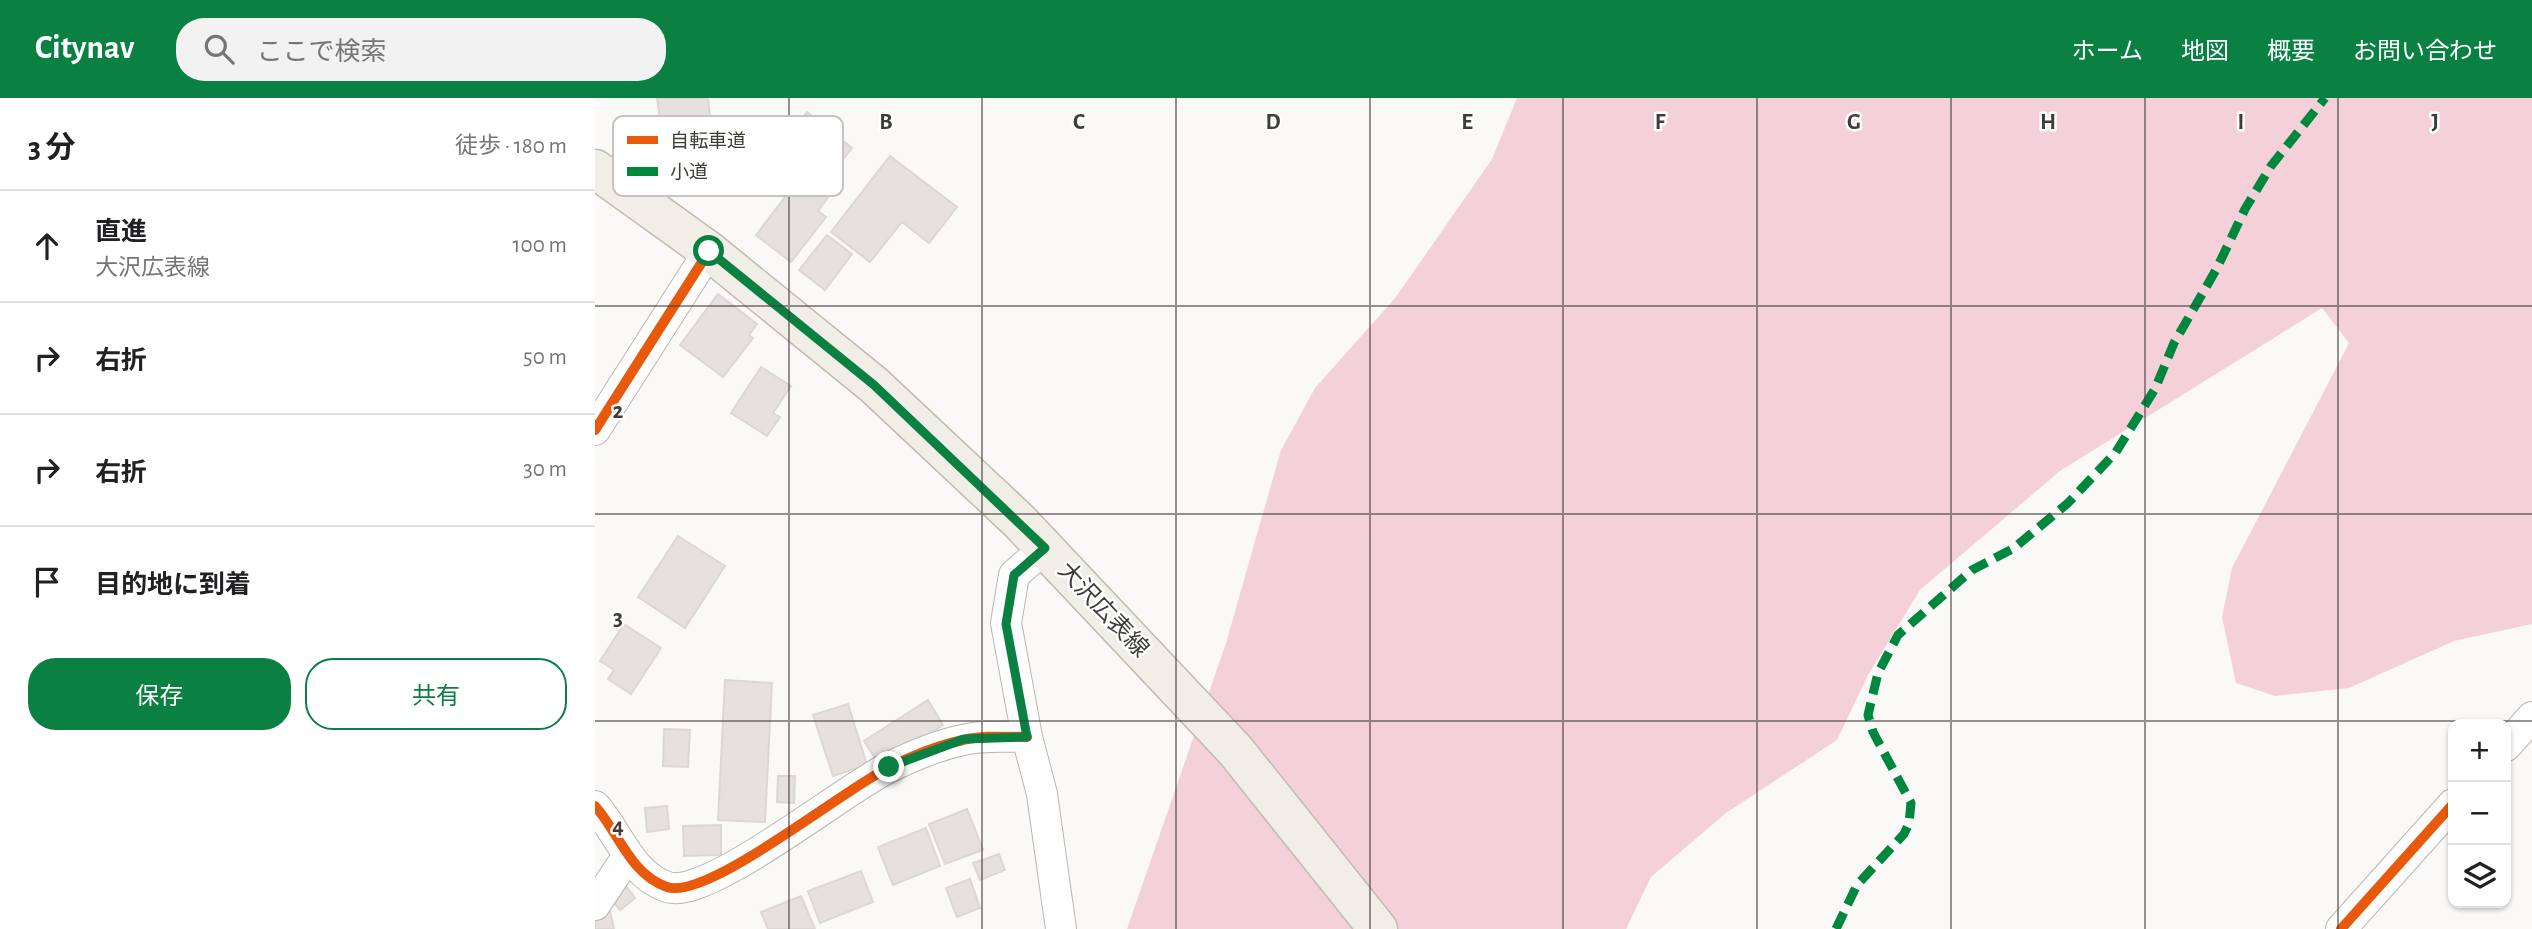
<!DOCTYPE html>
<html lang="ja">
<meta charset="utf-8">
<style>
:root{--surface:#fff;--page:#f2f2f2;--text:#202124;--muted:#757577;--line:#e0e0e0;--accent:#0b8043}
body{margin:0;font-family:"Alegreya Sans","Noto Sans JP",sans-serif;background:var(--page);color:var(--text)}
.controls{position:absolute;right:21px;bottom:21px;display:grid;overflow:hidden;border-radius:14px;box-shadow:0 2px 5px #0004}
.controls button{width:63px;height:63px;display:grid;place-items:center;padding:0;border:0;border-bottom:2px solid var(--line);background:var(--surface);color:var(--text);font:35px sans-serif}
.stop{position:absolute;width:21px;height:21px;margin:-16px;border:5px solid #0b8043;border-radius:50%;background:#fff}
.stop.end{background:#0b8043;border-color:#fff;box-shadow:0 2px 7px #0008}
.list{margin:0;padding:0;list-style:none}
h2{display:flex;justify-content:space-between;align-items:center;height:91px;margin:0;padding:0 28px;font-size:30px}
h2 small{font-size:23px;font-weight:400;color:var(--muted)}
.list li{display:grid;grid-template-columns:46px 1fr auto;gap:21px;align-items:center;box-sizing:border-box;height:112px;padding:0 28px;border-top:2px solid var(--line)}
.list b{display:block;font-size:26px;white-space:nowrap}
.list p{margin:0;font-size:23px;white-space:nowrap;color:var(--muted)}
.list em{font-size:23px;font-style:normal;color:var(--muted)}
.actions{display:flex;gap:14px;padding:21px 28px}
.actions a{flex:1;padding:16px 0;border:2px solid var(--accent);border-radius:28px;text-align:center;font-size:24px;color:var(--accent)}
.actions .main{background:var(--accent);color:#fff}
.icon{flex:none;width:38px;height:38px;fill:none;stroke:currentColor;stroke-width:2;stroke-linecap:round;stroke-linejoin:round}
.map{position:relative;flex:none;width:1937px;height:831px;overflow:hidden}
header{display:flex;align-items:center;gap:42px;box-sizing:border-box;height:98px;padding:0 35px;background:var(--accent);color:#fff}
header strong{font-size:33px}
nav{display:flex;gap:38px;margin-inline-start:auto;font-size:24px}
.search{width:490px;height:63px;background:var(--page);display:flex;align-items:center;gap:18px;box-sizing:border-box;padding:0 24px;border-radius:28px;color:var(--muted);font-size:26px}
main{display:flex}
aside{flex:1;background:var(--surface)}
.map>svg:first-child{display:block}
.forest{fill:#f4d1d9}
.building{fill:#e6e0df;stroke:#dcd7d5;stroke-width:2}
.lines{fill:none;stroke-linecap:round;stroke-linejoin:round}
.minor-casing{stroke:#bab6b3;stroke-width:32}
.major-casing{stroke:#c1baae;stroke-width:41}
.minor{stroke:#fefefe;stroke-width:30}
.major{stroke:#f1ede7;stroke-width:38}
.quiet{stroke:#00873e;stroke-width:9;stroke-dasharray:18 9;stroke-linecap:butt}
.cycleway-casing{stroke:#fff;stroke-width:15}
.cycleway{stroke:#e8590c;stroke-width:10}
.route{stroke:#0b8043;stroke-width:9}
.grid{fill:none;stroke:#423b36;stroke-width:2;stroke-opacity:0.55}
.labels{text-anchor:middle;dominant-baseline:central;stroke-width:5;stroke-linejoin:round;paint-order:stroke}
.street-label{font-size:24px;fill:#423b36;stroke:#fff}
.key{fill:#fff;stroke:#c6c4c3;stroke-width:2}
.key-label{font-size:19px;fill:#423b36}
.grid-label{font-size:23px;text-anchor:middle;font-weight:bold;fill:#423b36;stroke:#fff;stroke-width:5;stroke-linejoin:round;paint-order:stroke}
</style>
<header>
<strong>Citynav</strong>
<div class="search"><svg class="icon" aria-label="search" viewBox="0 0 24 24"><circle cx="10" cy="10" r="6"/><path d="M15 15l6 6"/></svg>ここで検索</div>
<nav><a>ホーム</a><a>地図</a><a>概要</a><a>お問い合わせ</a></nav>
</header>
<main>
<aside>
<h2>3 分<small>徒歩 · 180 m</small></h2>
<ul class="list">
<li><svg class="icon" aria-label="ahead" viewBox="0 0 24 24"><path d="M12 20V5M6 11l6-6 6 6"/></svg><div><b>直進</b><p>大沢広表線</p></div><em>100 m</em></li>
<li><svg class="icon" aria-label="right" viewBox="0 0 24 24"><path d="M7 20v-9h11M14 6l5 5-5 5"/></svg><div><b>右折</b></div><em>50 m</em></li>
<li><svg class="icon" aria-label="right" viewBox="0 0 24 24"><path d="M7 20v-9h11M14 6l5 5-5 5"/></svg><div><b>右折</b></div><em>30 m</em></li>
<li><svg class="icon" aria-label="arrive" viewBox="0 0 24 24"><path d="M6 21V4h12l-3 4 3 4H6"/></svg><div><b>目的地に到着</b></div></li>
</ul>
<div class="actions"><a class="main">保存</a><a>共有</a></div>
</aside>
<div class="map">
<svg width="1937" height="831" viewBox="0 0 1937 831">
<rect width="100%" height="100%" fill="#fbf9f7"/>
<path class="forest" d="M922,0H1937V526L1859,543L1754,590L1680,598L1641,585L1627,519L1637,470L1754,245L1727,210L1465,373L1325,492L1273,577L1242,642L1131,715L1056,779L1031,831H532L631,545L686,352L720,290L801,199L897,61Z"/>
<path class="building" d="M62,0H113L115,21L66,28Z
M212,14L257,50L234,79L189,44Z
M295,58L362,109L334,145L307,124L275,164L236,134Z
M207,77L234,98L223,113L231,119L196,164L161,137Z
M232,137L257,156L230,192L204,172Z
M123,196L162,226L154,237L158,240L128,279L85,247Z
M166,269L196,288L178,315L185,319L172,338L136,315Z
M83,438L130,468L90,530L43,499Z
M29,526L66,550L36,596L13,581L19,572L5,563Z
M130,582L177,585L170,724L123,722Z
M333,602L348,627L285,668L269,643Z
M253,606L272,667L238,678L218,617Z
M69,631L95,632L93,669L68,668Z
M183,678H200L199,705L182,704Z
M72,708L74,731L52,734L50,710Z
M372,711L388,752L350,766L334,726Z
M126,727V757L89,758L88,728Z
M331,730L345,768L298,787L283,749Z
M404,756L410,772L385,782L378,765Z
M266,773L278,804L225,825L213,793Z
M375,781L385,810L362,819L351,790Z
M32,789L40,800L25,812L16,801Z
M206,798L220,831H173L166,814Z
M15,813L19,831H1L0,817Z"/>
<g class="lines">
<defs>
<path id="minor" d="M0,332L114,153
M450,450L419,477L411,525L432,639L447,696L466,831
M1911,648L1937,619
M0,708C24,735 35,776 72,789C112,803 249,691 293,670C315,659 344,647 368,642C388,637 412,639 432,639
M0,807L32,759
M1746,831L1858,706"/>
<path id="major" d="M0,71L114,153L279,287L424,423L640,652L783,831"/>
</defs>
<use href="#minor" class="minor-casing"/>
<use href="#major" class="major-casing"/>
<use href="#minor" class="minor"/>
<use href="#major" class="major"/>
<path class="quiet" d="M1241,831L1262,787L1309,736L1314,725L1316,705L1278,634L1273,617L1283,575L1303,537L1377,472L1419,450L1473,405L1521,354L1560,291L1579,245L1622,170L1650,111L1676,68L1730,0"/>
<defs>
<path id="cycleway" d="M0,332L114,153
M0,708C24,735 35,776 72,789C112,803 249,691 293,670C315,659 344,647 368,642C388,637 412,639 432,639
M1746,831L1858,706"/>
</defs>
<use href="#cycleway" class="cycleway-casing"/>
<use href="#cycleway" class="cycleway"/>
</g>
<g class="lines">
<path class="route" d="M114,153L279,287L450,450L419,477L411,526L432,639L369,641L294,669"/>
</g>
<path class="grid" d="M194,0V831M387,0V831M581,0V831M775,0V831M968,0V831M1162,0V831M1356,0V831M1550,0V831M1743,0V831M0,208H1937M0,416H1937M0,623H1937"/>
<g class="labels">
<g class="street-label">
<text transform="translate(508 512) rotate(47)">大沢広表線</text>
</g>
</g>
<rect x="18" y="18" width="230" height="80" rx="10" class="key"/>
<rect x="32" y="38" width="31" height="8" fill="#e8590c"/>
<rect x="32" y="69" width="31" height="9" fill="#00873e"/>
<g class="key-label">
<text x="75" y="49">自転車道</text>
<text x="75" y="80">小道</text>
</g>
<g class="grid-label">
<text x="291" y="31">B</text>
<text x="484" y="31">C</text>
<text x="678" y="31">D</text>
<text x="872" y="31">E</text>
<text x="1065" y="31">F</text>
<text x="1259" y="31">G</text>
<text x="1453" y="31">H</text>
<text x="1646" y="31">I</text>
<text x="1840" y="31">J</text>
<text x="23" y="320">2</text>
<text x="23" y="527">3</text>
<text x="23" y="735">4</text>
</g>
</svg>
<div class="controls">
<button>+</button>
<button>−</button>
<button><svg class="icon" aria-label="layers" viewBox="0 0 24 24"><path d="M12 4l9 5-9 5-9-5zM3 14l9 5 9-5"/></svg></button>
</div>
<div class="stop" style="left:114px;top:153px"></div>
<div class="stop end" style="left:294px;top:669px"></div>
</div>
</main>
